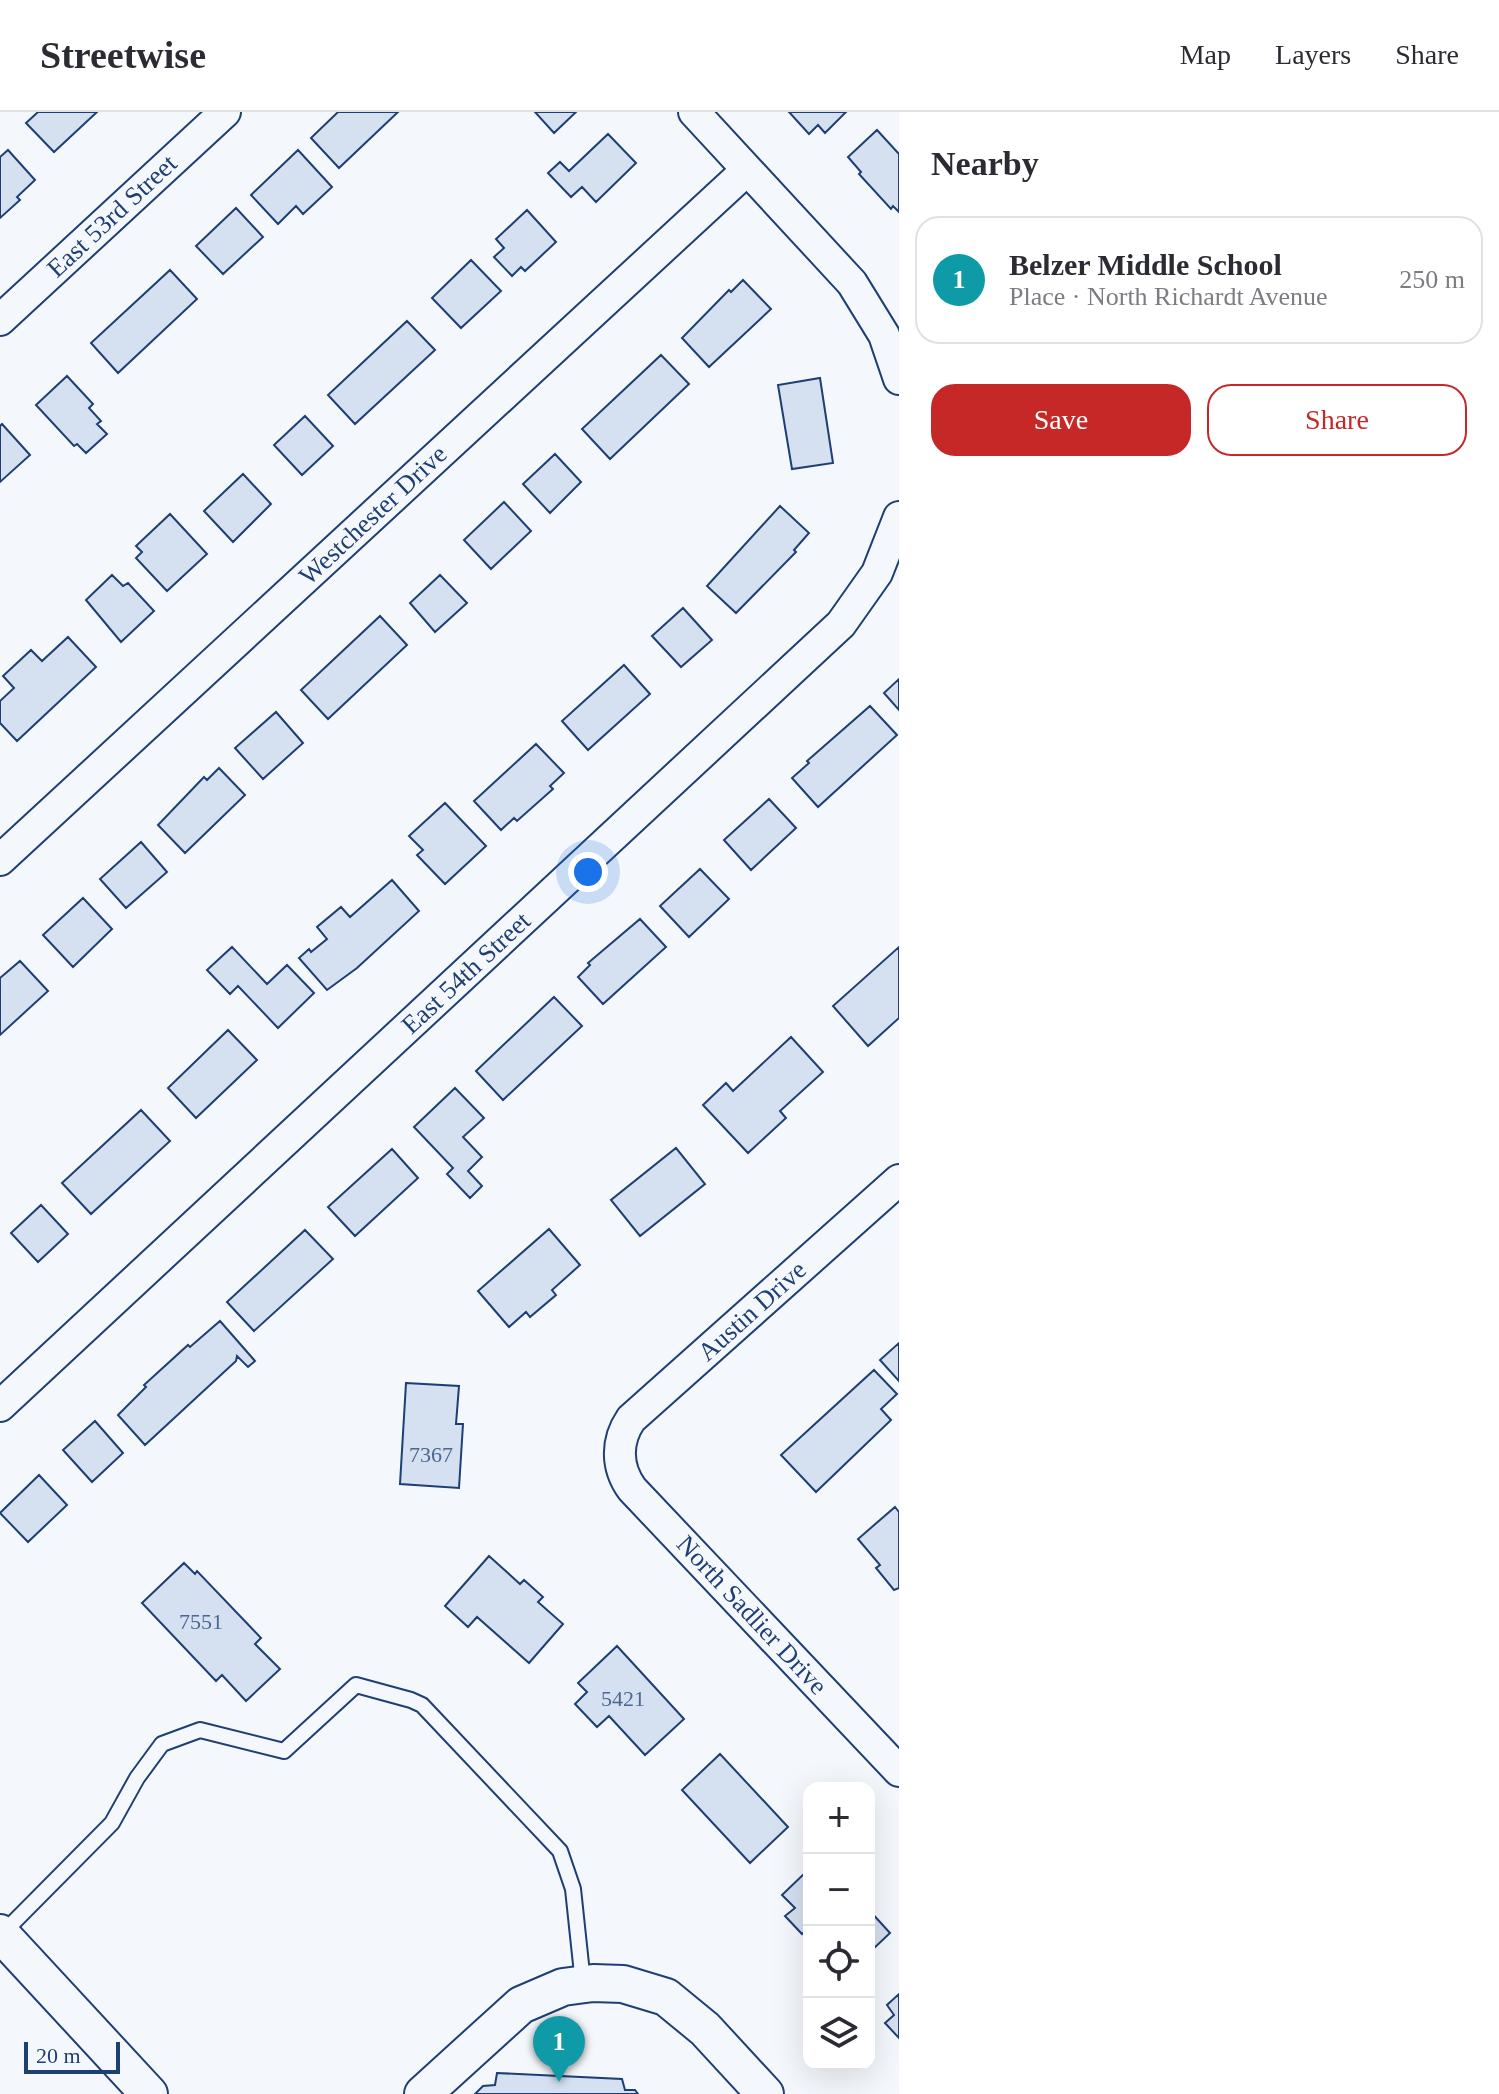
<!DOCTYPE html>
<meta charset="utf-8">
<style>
:root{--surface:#fff;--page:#f7f7f7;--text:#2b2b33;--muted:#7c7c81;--line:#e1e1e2;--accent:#c62828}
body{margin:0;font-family:"Times New Roman",serif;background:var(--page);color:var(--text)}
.controls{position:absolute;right:24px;bottom:24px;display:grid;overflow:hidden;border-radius:16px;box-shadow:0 8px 32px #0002}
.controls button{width:72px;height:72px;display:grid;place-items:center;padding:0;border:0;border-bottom:2px solid var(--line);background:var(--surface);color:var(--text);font:40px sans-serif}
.scale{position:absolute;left:24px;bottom:20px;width:96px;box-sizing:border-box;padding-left:8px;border:4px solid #1d3f73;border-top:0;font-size:22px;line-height:28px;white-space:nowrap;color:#1d3f73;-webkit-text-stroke:6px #f4f7fb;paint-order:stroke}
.you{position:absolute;left:588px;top:760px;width:28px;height:28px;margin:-20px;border:6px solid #fff;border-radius:50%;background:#1a73e8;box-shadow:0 0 0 12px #1a73e833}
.badge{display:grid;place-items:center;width:52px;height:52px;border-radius:50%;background:var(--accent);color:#fff;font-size:26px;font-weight:700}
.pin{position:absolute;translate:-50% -66px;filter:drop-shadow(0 2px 4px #0008)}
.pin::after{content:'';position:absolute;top:42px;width:28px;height:24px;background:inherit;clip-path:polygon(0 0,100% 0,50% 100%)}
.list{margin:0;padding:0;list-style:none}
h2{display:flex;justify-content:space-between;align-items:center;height:104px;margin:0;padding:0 32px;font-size:34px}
h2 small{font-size:26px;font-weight:400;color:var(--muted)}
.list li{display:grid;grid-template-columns:52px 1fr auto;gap:24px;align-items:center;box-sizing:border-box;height:128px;margin:0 16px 16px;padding:0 16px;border:2px solid var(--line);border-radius:24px}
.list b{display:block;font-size:30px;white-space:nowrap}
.list p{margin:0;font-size:26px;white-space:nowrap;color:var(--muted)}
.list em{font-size:26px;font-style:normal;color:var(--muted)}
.actions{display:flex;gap:16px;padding:24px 32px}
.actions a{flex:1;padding:18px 0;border:2px solid var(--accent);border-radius:24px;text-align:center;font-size:28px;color:var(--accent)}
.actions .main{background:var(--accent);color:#fff}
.icon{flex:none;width:44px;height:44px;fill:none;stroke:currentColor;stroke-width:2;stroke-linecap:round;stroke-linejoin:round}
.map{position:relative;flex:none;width:899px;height:1982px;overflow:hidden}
header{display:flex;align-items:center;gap:48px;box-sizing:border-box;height:112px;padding:0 40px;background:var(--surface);border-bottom:2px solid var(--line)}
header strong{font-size:38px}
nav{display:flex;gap:44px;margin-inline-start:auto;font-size:28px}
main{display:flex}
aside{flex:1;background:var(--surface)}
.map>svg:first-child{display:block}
.building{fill:#d5e0f0;stroke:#1d3f73;stroke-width:2}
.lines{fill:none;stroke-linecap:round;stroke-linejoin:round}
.service-casing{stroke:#1d3f73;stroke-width:18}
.minor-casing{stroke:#1d3f73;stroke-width:34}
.tertiary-casing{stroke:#1d3f73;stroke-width:40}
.service{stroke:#f4f7fb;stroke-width:14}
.minor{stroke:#f4f7fb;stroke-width:30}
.tertiary{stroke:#f4f7fb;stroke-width:36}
.labels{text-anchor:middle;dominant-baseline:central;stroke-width:6;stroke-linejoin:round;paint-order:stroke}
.number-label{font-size:22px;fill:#4b6792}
.street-label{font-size:26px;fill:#1d3f73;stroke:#f4f7fb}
</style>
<header>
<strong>Streetwise</strong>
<nav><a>Map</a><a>Layers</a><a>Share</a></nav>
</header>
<main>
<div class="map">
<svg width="899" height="1982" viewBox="0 0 899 1982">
<rect width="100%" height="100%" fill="#f4f7fb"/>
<path class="building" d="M38,0H97L54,40L26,11Z
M338,0H398L339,56L311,26Z
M535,0H576L554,21Z
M789,0H846L825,21L818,13L809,22Z
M877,18L899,42V100L893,94L891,97L859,62L861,60L848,45Z
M608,22L636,51L596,90L582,75L571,85L548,61L560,50L569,59Z
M8,38L35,68L17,85L20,88L0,106V45Z
M298,38L332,75L303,102L296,94L278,112L251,83Z
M236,96L263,125L223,162L196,134Z
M527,98L556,130L525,159L521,155L512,164L494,145L504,136L496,127Z
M471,148L501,179L461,216L432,186Z
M170,158L197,187L118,261L91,231Z
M743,168L771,197L709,255L682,226L729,178L731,180Z
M407,209L435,238L355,312L328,283Z
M661,243L689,272L610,347L582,317Z
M67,264L93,292L89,296L101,309L97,312L107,322L86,341L77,332L74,334L36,293Z
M820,266L833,351L792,357L778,273Z
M305,304L333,334L302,363L274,333Z
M2,312L30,343L0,370V314Z
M555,342L581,370L550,401L523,372Z
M243,362L271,392L233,430L204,399Z
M504,390L531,419L491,457L464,428Z
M780,394L809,421L794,438L796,440L736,501L707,474Z
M170,402L207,442L167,479L136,446L142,440L136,434Z
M112,463L123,474L128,471L154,499L121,530L86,488Z
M440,463L467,491L435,520L410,491Z
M683,496L712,528L681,555L652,524Z
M380,504L407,533L328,607L301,578Z
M68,525L96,555L17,629L0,611V589L14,576L3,564L31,538L42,549Z
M624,553L650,582L588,638L562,609Z
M899,567V598L884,581Z
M870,594L897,623L818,695L792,666L809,651L807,649Z
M276,600L303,631L263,667L235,636Z
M536,632L564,661L550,674L553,677L517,709L514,706L501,718L474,689Z
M219,656L245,683L185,741L158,713L204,665L207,668Z
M769,687L796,716L751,758L724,728Z
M445,691L486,734L445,772L417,743L423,738L409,724Z
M141,730L167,760L126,796L100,767Z
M700,757L729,787L689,825L660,794Z
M392,768L419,799L357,856L327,878L299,846L309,837L311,840L327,827L317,815L341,795L350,805Z
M83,786L112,817L73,855L43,823Z
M640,807L666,835L603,892L578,865L590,853L588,851Z
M232,835L267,872L287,853L314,881L278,916L238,874L230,882L207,858Z
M899,835V906L868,934L833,894Z
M20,849L48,879L0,923V866Z
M554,885L582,914L503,988L476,959Z
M228,918L257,948L196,1006L168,976Z
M791,925L823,960L780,999L786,1006L748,1041L703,993L726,971L733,979Z
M455,976L484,1006L463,1025L482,1045L468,1059L482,1074L470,1086L447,1062L453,1056L414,1015Z
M141,998L170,1029L91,1102L62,1071Z
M676,1036L705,1072L640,1124L611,1088Z
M392,1037L418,1066L355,1124L328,1095Z
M41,1093L68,1122L38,1150L11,1121Z
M549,1117L580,1153L552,1178L556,1183L530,1205L526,1200L509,1215L478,1179Z
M305,1118L333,1147L254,1219L227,1190Z
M220,1209L255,1249L248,1255L237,1244L236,1249L145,1333L118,1303L146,1275L144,1273L188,1233L190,1235Z
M899,1231V1269L880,1248Z
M874,1258L897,1282L881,1297L891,1308L816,1380L781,1343Z
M406,1271L459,1274L456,1312H463L459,1376L400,1372Z
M95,1309L123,1341L92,1370L63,1338Z
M39,1363L67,1393L28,1430L0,1401Z
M895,1395L899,1400V1476L894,1478L876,1456L880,1453L858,1427Z
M489,1444L520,1472L524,1468L543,1485L538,1490L563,1512L529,1551L477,1505L468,1515L445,1494Z
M184,1451L195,1462L197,1459L261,1526L255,1532L280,1557L246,1589L222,1563L216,1569L142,1491Z
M617,1534L684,1607L645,1643L609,1604L597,1615L575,1592L587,1580L578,1571Z
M720,1642L788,1715L750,1751L682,1678Z
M809,1757V1816L802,1822L785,1804L795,1796L782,1783Z
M869,1798L890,1821L869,1841Z
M899,1882V1926L885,1911L894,1903L887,1893Z
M497,1961L622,1967L625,1978H635L638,1982H475L483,1974L495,1973Z"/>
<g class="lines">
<defs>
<path id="service" d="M2,1822L112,1711L137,1666L162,1632L200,1618L284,1639L356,1573L411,1588L422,1593L560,1739L573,1777L583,1871"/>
<path id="minor" d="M694,0L852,171L884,223L899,267
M0,208L225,0
M0,748L747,58
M899,1068L631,1307C616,1329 616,1355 632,1377L899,1659
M0,1294L841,512L877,461L899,405"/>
<path id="tertiary" d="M0,1821L149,1982
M423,1982L521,1893L563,1875L593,1871L623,1872L666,1885L705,1917L765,1982"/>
</defs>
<use href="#service" class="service-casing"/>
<use href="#minor" class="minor-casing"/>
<use href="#tertiary" class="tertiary-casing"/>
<use href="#service" class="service"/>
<use href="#minor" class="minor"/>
<use href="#tertiary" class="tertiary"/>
</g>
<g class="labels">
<g class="number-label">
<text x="431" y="1342">7367</text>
<text x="201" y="1509">7551</text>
<text x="623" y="1586">5421</text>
</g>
<g class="street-label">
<text transform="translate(112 104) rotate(-43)">East 53rd Street</text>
<text transform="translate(373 403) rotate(-43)">Westchester Drive</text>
<text transform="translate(466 861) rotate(-43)">East 54th Street</text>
<text transform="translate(752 1199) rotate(-42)">Austin Drive</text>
<text transform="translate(752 1503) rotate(47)">North Sadlier Drive</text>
</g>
</g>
</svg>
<div class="controls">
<button>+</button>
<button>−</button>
<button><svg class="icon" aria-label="locate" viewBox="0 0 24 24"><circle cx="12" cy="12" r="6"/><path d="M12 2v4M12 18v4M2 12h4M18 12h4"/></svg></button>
<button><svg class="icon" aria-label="layers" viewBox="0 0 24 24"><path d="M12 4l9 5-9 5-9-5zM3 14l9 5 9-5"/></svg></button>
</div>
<div class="scale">20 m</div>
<div class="you"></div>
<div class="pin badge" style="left:559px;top:1970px;background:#0f9aa8">1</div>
</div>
<aside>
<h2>Nearby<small></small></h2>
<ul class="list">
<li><span class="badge" style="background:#0f9aa8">1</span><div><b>Belzer Middle School</b><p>Place · North Richardt Avenue</p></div><em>250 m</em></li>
</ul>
<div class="actions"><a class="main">Save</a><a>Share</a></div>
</aside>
</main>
